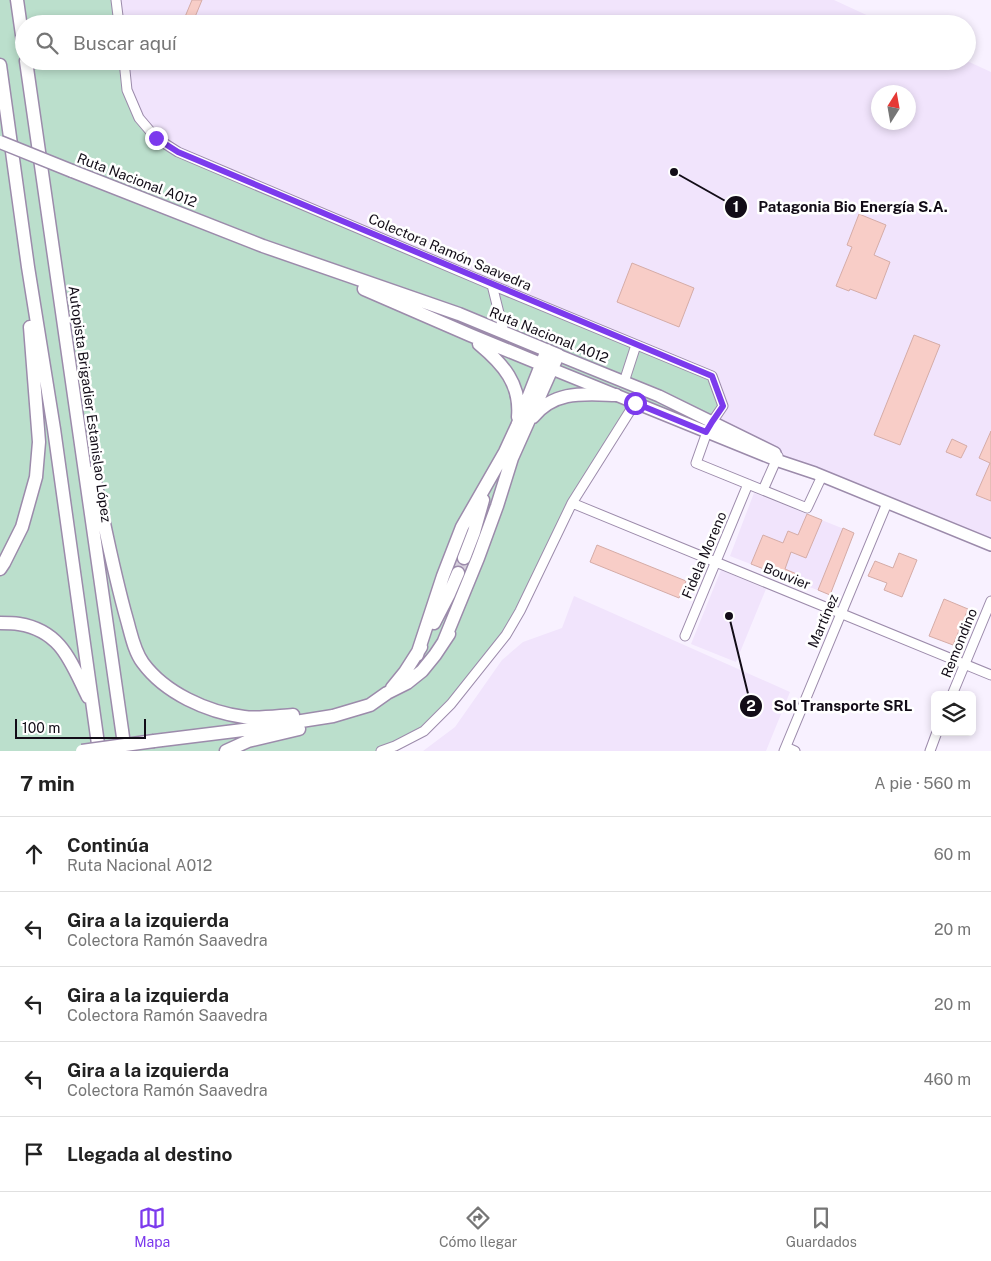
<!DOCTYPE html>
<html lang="es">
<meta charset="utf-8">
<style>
:root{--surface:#fff;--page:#f2f2f2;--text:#222;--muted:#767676;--line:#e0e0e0;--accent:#7c3aed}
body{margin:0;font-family:"Public Sans",sans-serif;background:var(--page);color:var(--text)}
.controls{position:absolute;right:15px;bottom:15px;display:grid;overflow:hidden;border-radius:8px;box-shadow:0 2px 8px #0003}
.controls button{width:45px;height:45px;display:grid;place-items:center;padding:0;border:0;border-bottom:1px solid var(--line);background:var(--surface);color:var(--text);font:25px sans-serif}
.compass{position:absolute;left:871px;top:85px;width:45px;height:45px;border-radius:50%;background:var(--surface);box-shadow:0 2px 8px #0003;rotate:11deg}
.scale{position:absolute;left:15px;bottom:12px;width:131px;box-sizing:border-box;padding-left:5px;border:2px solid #120c17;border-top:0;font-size:14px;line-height:18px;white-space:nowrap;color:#120c17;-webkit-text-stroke:4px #fff;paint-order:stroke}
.stop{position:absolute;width:15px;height:15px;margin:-11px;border:4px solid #7c3aed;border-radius:50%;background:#fff}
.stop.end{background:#7c3aed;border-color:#fff;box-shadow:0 1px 5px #0008}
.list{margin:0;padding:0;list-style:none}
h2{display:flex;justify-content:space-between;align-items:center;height:65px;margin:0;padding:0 20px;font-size:21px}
h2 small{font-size:16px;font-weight:400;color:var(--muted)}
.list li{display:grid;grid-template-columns:32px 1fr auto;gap:15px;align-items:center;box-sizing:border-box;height:75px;padding:0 20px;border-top:1px solid var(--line)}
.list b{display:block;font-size:19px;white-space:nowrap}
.list p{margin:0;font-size:16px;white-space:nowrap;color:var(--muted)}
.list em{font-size:16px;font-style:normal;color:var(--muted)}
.icon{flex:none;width:28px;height:28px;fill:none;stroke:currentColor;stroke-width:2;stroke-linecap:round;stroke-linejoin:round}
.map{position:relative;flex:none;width:991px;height:751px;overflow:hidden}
.search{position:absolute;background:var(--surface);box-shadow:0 2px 8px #0003;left:15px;right:15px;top:15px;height:55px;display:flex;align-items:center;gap:12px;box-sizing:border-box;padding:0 18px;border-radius:28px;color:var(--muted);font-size:19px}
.sheet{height:440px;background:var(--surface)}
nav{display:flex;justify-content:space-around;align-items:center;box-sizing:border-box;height:70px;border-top:1px solid var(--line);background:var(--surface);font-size:14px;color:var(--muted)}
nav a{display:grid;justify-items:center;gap:2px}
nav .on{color:var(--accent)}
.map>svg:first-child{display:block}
.built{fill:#f1e4fc;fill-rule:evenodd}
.green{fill:#bbdfcc}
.building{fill:#f8cdc7;stroke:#d5aca7}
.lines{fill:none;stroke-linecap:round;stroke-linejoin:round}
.highway-tunnel{stroke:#d6cfdc;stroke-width:12;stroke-dasharray:12 6;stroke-linecap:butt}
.minor-casing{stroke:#9c8bab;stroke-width:11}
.major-casing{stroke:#9c8bab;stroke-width:14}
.highway-casing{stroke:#9c8bab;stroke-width:15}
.minor{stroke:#fff;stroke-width:9}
.major{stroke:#fff;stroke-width:11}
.highway{stroke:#fff;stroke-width:12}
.highway-bridge-casing{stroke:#9c8bab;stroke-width:15;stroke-linecap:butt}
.highway-bridge{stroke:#fff;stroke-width:12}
.route{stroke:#7c3aed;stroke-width:6}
.labels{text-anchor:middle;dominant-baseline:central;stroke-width:5;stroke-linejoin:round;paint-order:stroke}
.street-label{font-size:14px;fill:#120c17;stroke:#fff}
.leader{fill:none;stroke:#120c17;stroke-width:2}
.callout-dot{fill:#120c17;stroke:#fff;stroke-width:2}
.mark-label{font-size:15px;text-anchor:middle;font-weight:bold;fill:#fff}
.callout-label{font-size:15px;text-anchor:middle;font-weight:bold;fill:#120c17;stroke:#fff;stroke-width:5;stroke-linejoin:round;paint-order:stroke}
</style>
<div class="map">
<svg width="991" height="751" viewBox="0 0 991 751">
<rect width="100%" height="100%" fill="#f8f1ff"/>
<path class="built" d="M116,0H834L886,24H119Z
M124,61H967L991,72V545L815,473L156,138L127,90ZM878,92H908V122H878Z
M754,493L854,533L830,595L730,556Z
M721,570L766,589L736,662L691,644Z
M574,596L790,692L766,751H423L455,727L502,660L523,642L562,628Z"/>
<path class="green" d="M0,0H116L119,24H24V61H124L127,90L156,138L712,376L723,406L707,432L635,403L572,503L520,611L424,731L381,751H0Z"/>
<path class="building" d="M192,0H202L195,17L210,24H182Z
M859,214L886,225L874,255L890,262L876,299L850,289L849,291L836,286L852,247L847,245Z
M632,263L694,288L679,327L617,302Z
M914,335L940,345L900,445L874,435Z
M991,431V501L976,495L990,463L979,458Z
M952,439L967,446L961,458L946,452Z
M807,514L822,520L806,558L791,552L785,569L799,575L797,582L751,564L763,535L783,543L788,531L798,535Z
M843,528L854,533L830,595L818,590Z
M597,545L686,581L679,598L590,562Z
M899,553L917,560L902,597L884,590L887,583L868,576L875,561L893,568Z
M944,599L968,609L953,645L929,636Z"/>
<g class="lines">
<path class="highway-tunnel" d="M453,571L459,556
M464,575L470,560"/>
<defs>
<path id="minor" d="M116,0L119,24
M124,61L127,90L139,118L156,138L178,152L492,285L712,376L723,406L712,422L707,432L696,463L807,508L822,476
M492,285L504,333
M624,382L636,345
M763,490L778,456
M572,503L991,675
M685,636L748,484
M952,695L991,601
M786,747L795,751
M381,751L395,746L424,731L451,704L506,635L520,611L572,503L635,403
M784,751L887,503
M930,751L937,732"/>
<path id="major" d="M558,355L659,396L775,453
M552,369L776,460L815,473L991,545"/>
<path id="highway" d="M17,0L24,49
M26,61L125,751
M0,65L28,267L54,429L99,751
M72,171L263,246L459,314L558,355L512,458L497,506L478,558L444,641
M364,289L470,335L548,367
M479,344C503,364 521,384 518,417
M533,417C555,390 584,394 616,395
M93,472C104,521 113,571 127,620C131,634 134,651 143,663C165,693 207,712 244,717C258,719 278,716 293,715
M464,558L474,532L483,500
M0,569L4,563L22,527L36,477L39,442L30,327
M0,623C6,623 13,623 19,624C62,631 71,663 88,697
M434,623L449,594L458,573
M417,655L443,576L462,527L505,452L517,426L547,350
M392,688L405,672L421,647
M154,741L251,729L333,716L370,705L387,693L407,683L422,671L435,655L449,634
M226,751L248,741L299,729"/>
</defs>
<use href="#minor" class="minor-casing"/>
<use href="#major" class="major-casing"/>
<use href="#highway" class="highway-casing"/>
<use href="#minor" class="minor"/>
<use href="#major" class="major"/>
<use href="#highway" class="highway"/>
<defs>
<path id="highway-bridge" d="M0,142L72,171
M82,751L154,741"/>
</defs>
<use href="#highway-bridge" class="highway-bridge-casing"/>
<use href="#highway-bridge" class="highway-bridge"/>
</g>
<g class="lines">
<path class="route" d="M156,138L178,152L712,376L723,406L712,422L706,432L635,403"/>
</g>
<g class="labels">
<g class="street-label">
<text transform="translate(137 180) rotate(21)">Ruta Nacional A012</text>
<text transform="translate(450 252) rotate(23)">Colectora Ramón Saavedra</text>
<text transform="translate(549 335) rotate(22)">Ruta Nacional A012</text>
<text transform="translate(90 404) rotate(82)">Autopista Brigadier Estanislao López</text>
<text transform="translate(704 555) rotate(-67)">Fidela Moreno</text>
<text transform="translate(787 576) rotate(22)">Bouvier</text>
<text transform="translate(823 621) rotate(-67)">Martínez</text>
<text transform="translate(959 643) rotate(-68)">Remondino</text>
</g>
</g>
<path class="leader" d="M674 172L736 207M729 616L751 706"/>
<g class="callout-dot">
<circle cx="674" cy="172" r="5"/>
<circle cx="729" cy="616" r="5"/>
<circle cx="736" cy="207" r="12"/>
<circle cx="751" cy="706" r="12"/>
</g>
<g class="mark-label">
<text x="736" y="212">1</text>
<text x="751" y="711">2</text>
</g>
<g class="callout-label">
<text x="853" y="212">Patagonia Bio Energía S.A.</text>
<text x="843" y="711">Sol Transporte SRL</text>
</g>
</svg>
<div class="controls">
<button><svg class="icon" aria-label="layers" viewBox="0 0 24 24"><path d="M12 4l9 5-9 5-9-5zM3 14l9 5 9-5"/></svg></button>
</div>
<svg class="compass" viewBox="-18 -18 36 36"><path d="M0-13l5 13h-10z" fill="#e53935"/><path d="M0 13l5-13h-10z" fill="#767676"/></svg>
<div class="scale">100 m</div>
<div class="stop" style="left:635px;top:403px"></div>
<div class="stop end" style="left:156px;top:138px"></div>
<div class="search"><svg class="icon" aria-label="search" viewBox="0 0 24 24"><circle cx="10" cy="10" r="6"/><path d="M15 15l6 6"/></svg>Buscar aquí</div>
</div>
<section class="sheet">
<h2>7 min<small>A pie · 560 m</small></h2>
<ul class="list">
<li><svg class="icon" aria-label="ahead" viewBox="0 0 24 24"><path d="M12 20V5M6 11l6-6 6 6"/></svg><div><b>Continúa</b><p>Ruta Nacional A012</p></div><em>60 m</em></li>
<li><svg class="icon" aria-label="left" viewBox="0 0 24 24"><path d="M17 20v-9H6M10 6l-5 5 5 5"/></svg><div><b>Gira a la izquierda</b><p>Colectora Ramón Saavedra</p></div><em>20 m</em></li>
<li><svg class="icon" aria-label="left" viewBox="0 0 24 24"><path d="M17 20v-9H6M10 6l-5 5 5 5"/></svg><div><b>Gira a la izquierda</b><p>Colectora Ramón Saavedra</p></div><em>20 m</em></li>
<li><svg class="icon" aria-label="left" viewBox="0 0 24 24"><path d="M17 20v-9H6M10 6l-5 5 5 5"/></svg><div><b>Gira a la izquierda</b><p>Colectora Ramón Saavedra</p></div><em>460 m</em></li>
<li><svg class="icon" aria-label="arrive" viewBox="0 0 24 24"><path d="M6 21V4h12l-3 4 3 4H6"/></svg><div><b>Llegada al destino</b></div></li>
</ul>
</section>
<nav>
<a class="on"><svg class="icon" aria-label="map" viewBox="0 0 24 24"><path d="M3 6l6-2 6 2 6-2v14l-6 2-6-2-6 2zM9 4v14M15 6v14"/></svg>Mapa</a>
<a><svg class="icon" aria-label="directions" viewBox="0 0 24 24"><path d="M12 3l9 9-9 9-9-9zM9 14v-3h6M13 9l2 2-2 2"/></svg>Cómo llegar</a>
<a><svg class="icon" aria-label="saved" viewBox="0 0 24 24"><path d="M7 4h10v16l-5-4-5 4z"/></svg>Guardados</a>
</nav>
